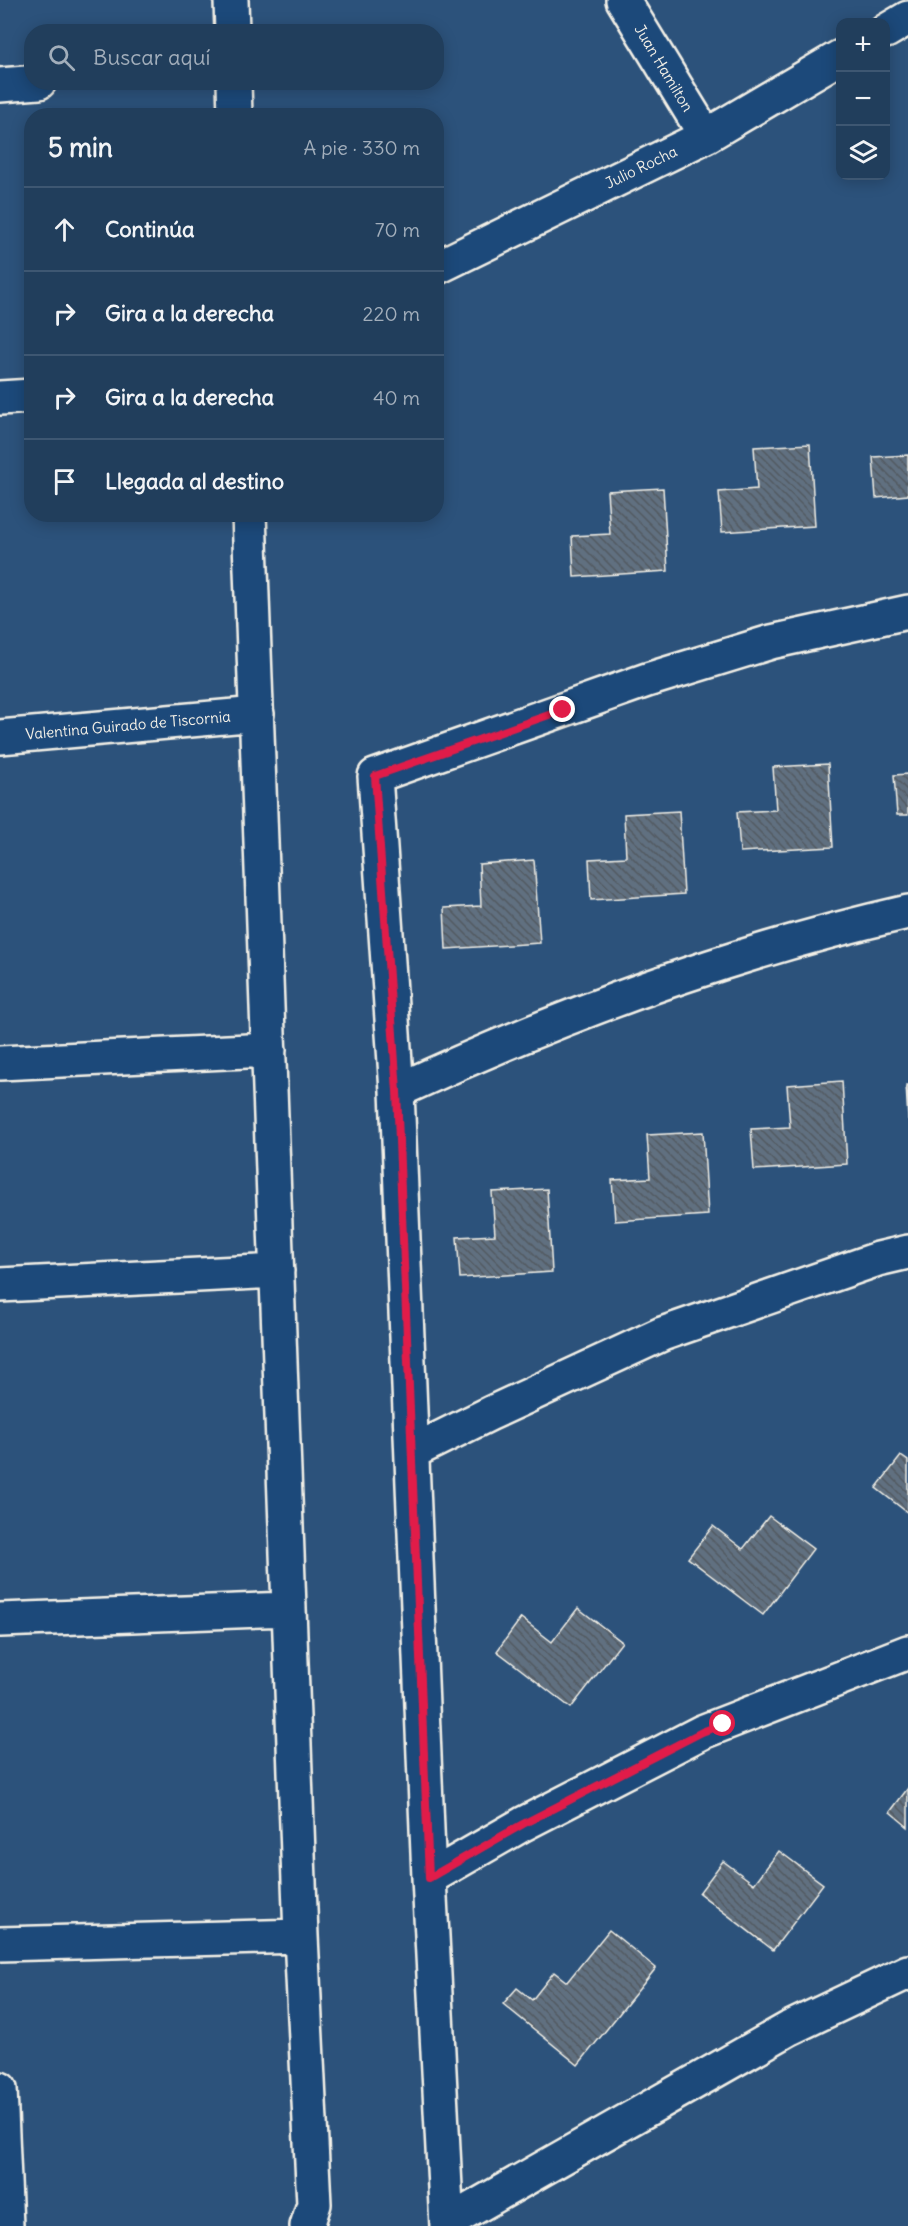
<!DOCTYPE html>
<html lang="es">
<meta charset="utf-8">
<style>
:root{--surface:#213e5c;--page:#2d4965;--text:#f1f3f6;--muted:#a2aebb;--line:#3e5772}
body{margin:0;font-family:Delius,sans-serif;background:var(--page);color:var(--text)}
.controls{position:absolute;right:18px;top:18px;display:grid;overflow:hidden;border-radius:12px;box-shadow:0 3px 15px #0003}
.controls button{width:54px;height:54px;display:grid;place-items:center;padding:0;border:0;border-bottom:2px solid var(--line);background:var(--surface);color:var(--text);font:30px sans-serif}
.stop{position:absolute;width:18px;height:18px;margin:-14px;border:4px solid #e11d48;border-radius:50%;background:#fff}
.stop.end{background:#e11d48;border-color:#fff;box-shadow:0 2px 6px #0008}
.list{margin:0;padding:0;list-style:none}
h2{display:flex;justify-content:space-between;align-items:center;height:78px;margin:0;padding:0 24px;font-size:26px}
h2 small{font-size:20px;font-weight:400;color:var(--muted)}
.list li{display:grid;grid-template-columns:39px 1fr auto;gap:18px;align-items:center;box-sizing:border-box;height:84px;padding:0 24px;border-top:2px solid var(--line)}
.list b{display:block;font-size:22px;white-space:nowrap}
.list em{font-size:20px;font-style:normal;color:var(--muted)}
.icon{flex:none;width:33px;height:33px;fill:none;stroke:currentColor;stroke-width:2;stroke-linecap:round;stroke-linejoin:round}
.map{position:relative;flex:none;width:908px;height:2226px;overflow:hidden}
.search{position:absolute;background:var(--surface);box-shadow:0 3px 15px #0003;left:24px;top:24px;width:420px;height:66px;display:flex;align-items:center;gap:15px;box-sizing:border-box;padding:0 21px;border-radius:24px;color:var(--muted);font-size:22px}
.panel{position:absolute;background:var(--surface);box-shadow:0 3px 15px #0003;left:24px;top:108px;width:420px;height:414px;border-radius:24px}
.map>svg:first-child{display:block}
.building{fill:url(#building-back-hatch);stroke:#f4f1e8;stroke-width:1.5}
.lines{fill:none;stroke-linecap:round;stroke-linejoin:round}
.minor-casing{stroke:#f4f1e8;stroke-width:38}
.minor{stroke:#1f4a7a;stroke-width:33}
.route{stroke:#e11d48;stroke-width:8}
.labels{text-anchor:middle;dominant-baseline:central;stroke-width:4.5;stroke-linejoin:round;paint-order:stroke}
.street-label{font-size:15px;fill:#f4f1e8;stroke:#1f4a7a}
</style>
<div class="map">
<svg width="908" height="2226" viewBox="0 0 908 2226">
<defs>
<pattern id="building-back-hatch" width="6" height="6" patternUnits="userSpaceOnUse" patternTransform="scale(1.5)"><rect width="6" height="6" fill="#607080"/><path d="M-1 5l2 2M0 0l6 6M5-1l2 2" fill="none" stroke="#535a60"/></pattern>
</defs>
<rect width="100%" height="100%" fill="#2c527b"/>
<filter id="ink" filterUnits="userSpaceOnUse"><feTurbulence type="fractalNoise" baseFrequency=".0167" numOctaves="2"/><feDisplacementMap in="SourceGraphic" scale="12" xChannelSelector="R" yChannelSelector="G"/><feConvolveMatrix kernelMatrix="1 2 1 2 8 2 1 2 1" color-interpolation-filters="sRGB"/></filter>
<g filter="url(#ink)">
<path class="building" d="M810,444L815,526L722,532L719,492L757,489L754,447Z
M908,455V495L876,498L873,457Z
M663,488L668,571L574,577L572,536L610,534L607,491Z
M828,764L833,847L740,852L737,812L776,810L773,767Z
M908,774V815H897L894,775Z
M679,811L684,894L591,900L589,859L626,857L624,814Z
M534,860L540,943L446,949L444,908L481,906L479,864Z
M842,1081L847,1164L754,1170L751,1129L790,1127L787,1085Z
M906,1085H908V1120Z
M703,1132L708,1215L615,1221L612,1180L650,1178L647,1135Z
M547,1189L552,1272L460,1278L457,1237L495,1235L492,1192Z
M901,1456L908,1461V1513L876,1488Z
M769,1516L813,1549L763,1615L688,1558L713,1526L743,1549Z
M578,1608L622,1642L571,1708L497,1651L521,1618L552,1642Z
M908,1788V1827L890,1812Z
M779,1851L823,1884L773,1950L699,1893L723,1861L754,1884Z
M609,1930L656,1968L578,2065L503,2004L517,1988L532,2000L554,1972L567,1982Z"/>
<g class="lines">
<defs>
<path id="minor" d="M231,0L232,32
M623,0L706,136
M886,31L908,18
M234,82L235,116
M0,85L39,82
M436,268L706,136L840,57
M0,398L32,396
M249,514L301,1936L314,2204L307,2226
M0,737L257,714
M0,1063L269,1050
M397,1091C561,1015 731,952 908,912
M0,1285L277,1271
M412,1452L491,1413L662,1334L878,1259L908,1252
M0,1620L289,1609
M429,1878L523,1824L702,1732L908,1652
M0,1944L301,1936
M0,2089L6,2226
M447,2223L790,2028L908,1972
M447,2226L429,1878L397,1091L375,776L647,680L771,642L908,612"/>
</defs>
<use href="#minor" class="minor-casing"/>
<use href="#minor" class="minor"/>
</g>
</g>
<g class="lines" filter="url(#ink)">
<path class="route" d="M563,710L375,776L397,1091L429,1878L523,1824L702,1732L723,1724"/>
</g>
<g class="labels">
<g class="street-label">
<text transform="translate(664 68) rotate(59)">Juan Hamilton</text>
<text transform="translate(641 167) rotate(-26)">Julio Rocha</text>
<text transform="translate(128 725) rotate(-5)">Valentina Guirado de Tiscornia</text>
</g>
</g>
</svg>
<div class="controls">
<button>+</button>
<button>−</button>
<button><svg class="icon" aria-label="layers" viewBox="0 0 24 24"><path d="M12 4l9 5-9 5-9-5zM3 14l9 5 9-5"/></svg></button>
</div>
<div class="stop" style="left:723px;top:1724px"></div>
<div class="stop end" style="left:563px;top:710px"></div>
<div class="search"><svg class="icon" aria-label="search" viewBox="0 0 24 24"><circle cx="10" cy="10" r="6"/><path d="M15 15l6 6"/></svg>Buscar aquí</div>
<section class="panel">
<h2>5 min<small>A pie · 330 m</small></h2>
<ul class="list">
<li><svg class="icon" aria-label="ahead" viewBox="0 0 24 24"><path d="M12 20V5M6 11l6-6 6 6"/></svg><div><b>Continúa</b></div><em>70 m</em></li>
<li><svg class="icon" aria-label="right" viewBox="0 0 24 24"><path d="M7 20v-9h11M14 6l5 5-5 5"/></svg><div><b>Gira a la derecha</b></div><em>220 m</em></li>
<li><svg class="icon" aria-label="right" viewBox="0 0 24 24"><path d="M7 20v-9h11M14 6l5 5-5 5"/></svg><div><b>Gira a la derecha</b></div><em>40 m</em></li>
<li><svg class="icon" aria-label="arrive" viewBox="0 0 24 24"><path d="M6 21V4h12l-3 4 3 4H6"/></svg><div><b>Llegada al destino</b></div></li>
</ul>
</section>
</div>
